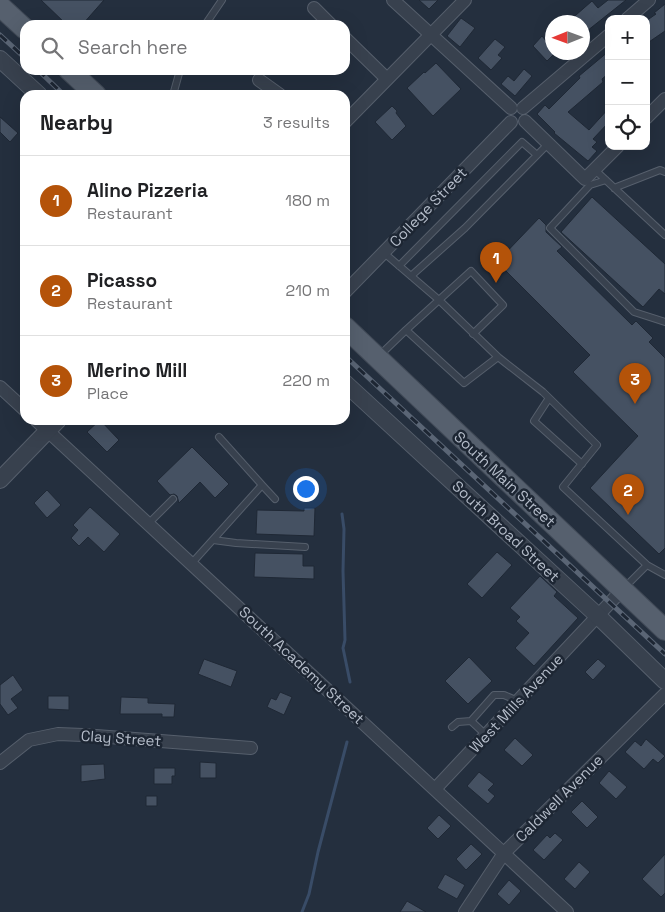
<!DOCTYPE html>
<meta charset="utf-8">
<style>
:root{--surface:#fff;--page:#f6f6f6;--text:#202124;--muted:#757577;--line:#e0e0e0;--accent:#b45309}
body{margin:0;font-family:"Space Grotesk",sans-serif;background:var(--page);color:var(--text)}
.controls{position:absolute;right:15px;top:15px;display:grid;overflow:hidden;border-radius:10px;box-shadow:0 5px 20px #0002}
.controls button{width:45px;height:45px;display:grid;place-items:center;padding:0;border:0;border-bottom:1px solid var(--line);background:var(--surface);color:var(--text);font:25px sans-serif}
.compass{position:absolute;left:545px;top:15px;width:45px;height:45px;border-radius:50%;background:var(--surface);box-shadow:0 5px 20px #0002;rotate:269deg}
.you{position:absolute;left:305px;top:488px;width:18px;height:18px;margin:-12px;border:4px solid #fff;border-radius:50%;background:#1a73e8;box-shadow:0 0 0 8px #1a73e833}
.badge{display:grid;place-items:center;width:32px;height:32px;border-radius:50%;background:var(--accent);color:#fff;font-size:16px;font-weight:700}
.pin{position:absolute;translate:-50% -41px;filter:drop-shadow(0 1px 2px #0008)}
.pin::after{content:'';position:absolute;top:26px;width:18px;height:15px;background:inherit;clip-path:polygon(0 0,100% 0,50% 100%)}
.list{margin:0;padding:0;list-style:none}
h2{display:flex;justify-content:space-between;align-items:center;height:65px;margin:0;padding:0 20px;font-size:21px}
h2 small{font-size:16px;font-weight:400;color:var(--muted)}
.list li{display:grid;grid-template-columns:32px 1fr auto;gap:15px;align-items:center;box-sizing:border-box;height:90px;padding:0 20px;border-top:1px solid var(--line)}
.list b{display:block;font-size:19px;white-space:nowrap}
.list p{margin:0;font-size:16px;white-space:nowrap;color:var(--muted)}
.list em{font-size:16px;font-style:normal;color:var(--muted)}
.icon{flex:none;width:28px;height:28px;fill:none;stroke:currentColor;stroke-width:2;stroke-linecap:round;stroke-linejoin:round}
.map{position:relative;flex:none;width:665px;height:912px;overflow:hidden}
.search{position:absolute;background:var(--surface);box-shadow:0 5px 20px #0002;left:20px;top:20px;width:330px;height:55px;display:flex;align-items:center;gap:12px;box-sizing:border-box;padding:0 18px;border-radius:15px;color:var(--muted);font-size:19px}
.panel{position:absolute;background:var(--surface);box-shadow:0 5px 20px #0002;left:20px;top:90px;width:330px;height:335px;border-radius:15px}
.map>svg:first-child{display:block}
.lines{fill:none;stroke-linecap:round;stroke-linejoin:round}
.stream{stroke:#394c67;stroke-width:3}
.building{fill:#455162;stroke:#1f2835}
.service-casing{stroke:#565f6c;stroke-width:8}
.minor-casing{stroke:#565f6c;stroke-width:14}
.tertiary-casing{stroke:#565f6c;stroke-width:18}
.primary-casing{stroke:#414a57;stroke-width:22}
.service{stroke:#38414e;stroke-width:6}
.minor{stroke:#38414e;stroke-width:12}
.tertiary{stroke:#38414e;stroke-width:16}
.primary{stroke:#56606e;stroke-width:20}
.rail-casing{stroke:#5a6575;stroke-width:5}
.rail{stroke:#1d2633;stroke-width:3;stroke-dasharray:9;stroke-linecap:butt}
.labels{text-anchor:middle;dominant-baseline:central;stroke-width:5;stroke-linejoin:round;paint-order:stroke}
.street-label{font-size:15px;fill:#b4bcc9;stroke:#1d2633}
</style>
<div class="map">
<svg width="665" height="912" viewBox="0 0 665 912">
<rect width="100%" height="100%" fill="#242f3e"/>
<g class="lines">
<path class="stream" d="M342,514L344,529L343,571L345,640L343,648L350,682
M302,912L309,894L318,852L347,742"/>
</g>
<path class="building" d="M41,0H104L82,25H67Z
M419,0H438L429,9Z
M608,0H626L582,35V22H568L592,1L598,8Z
M665,4V31L646,44V21L656,14L654,13Z
M461,18L475,28L460,47L447,36Z
M542,36L552,48V52H556L547,61L533,46Z
M495,39L505,47L498,55L502,58L491,70L478,58Z
M609,51V73L602,79L603,82L568,112L589,130L609,108V122L593,139L597,142L592,147L597,151L588,161L554,133L555,132L537,114L545,105L549,109L580,78L579,76Z
M436,63L461,89L433,116L407,88L424,72L425,73Z
M524,69L532,76L515,96L501,84L508,76L514,81Z
M392,106L397,111L396,113L406,126L392,140L375,122Z
M0,117L18,133L10,142L0,132Z
M592,197L665,264V294L659,289L643,307L561,232Z
M539,218L546,225V232L562,247L557,251L632,325L636,321L653,338L649,342L665,358V548L659,554L590,488L638,436L573,372L590,355L497,262Z
M100,420L119,440L107,452L87,432Z
M192,447L229,484L215,498L200,482L179,503L177,496L174,494L170,495L157,481Z
M47,490L61,505L47,518L34,503Z
M90,507L120,534L104,552L88,537L79,546L71,538L78,530L73,525Z
M304,508H315L314,536L256,534L257,510L304,511Z
M497,552L512,565L482,598L467,584Z
M255,553L303,554V566H314V579L254,577Z
M540,576L557,592L554,596L578,618L534,666L515,648L529,633L516,621L520,617L510,608Z
M469,657L492,681L468,704L445,681Z
M204,659L237,671L231,687L198,674Z
M598,659L606,666L593,680L585,672Z
M13,675L23,690L11,699L18,708L8,715L0,704V685Z
M280,692L292,697L284,715L267,707L271,698L276,700Z
M48,696H69V710L48,709Z
M121,697L148,698V703L175,704L174,717H162V714H120Z
M515,738L533,755L522,766L504,750Z
M646,739L665,756L658,763L653,759L644,769L625,752L635,741L641,746Z
M200,762L216,763V778H200Z
M104,764L105,779L81,782V765Z
M154,768H175V776H172V784H154Z
M609,771L627,787L616,799L599,783Z
M479,772L494,784L488,790L495,796L488,804L467,786Z
M146,796H157V806H146Z
M582,801L598,817L587,828L571,812Z
M439,815L451,826L438,839L427,828Z
M555,833L563,840L544,860L533,850L547,835L550,838Z
M471,844L482,854L466,870L456,859Z
M665,854V893L661,897L642,879Z
M579,862L590,872L575,889L564,879Z
M445,874L465,885L457,899L437,888Z
M509,880L521,891L509,905L497,894Z
M407,901L426,912H400Z"/>
<g class="lines">
<defs>
<path id="service" d="M205,25L222,0
M173,95L180,70
M595,170L665,235
M606,180L590,185L550,228L634,312L665,322
M614,188L660,170L665,172
M383,252L439,300L406,330
M399,266L522,142L537,155
M411,276L465,228L549,143
M473,334L503,305L471,271L439,300L498,357
M380,355L406,330L464,383L498,357L543,392L597,445L563,487L647,565L665,575
M549,398L534,421L582,464
M262,485L275,499
M149,523L173,499
M213,540L236,543L305,547
M192,563L262,485L219,437
M625,587L647,565
M452,727L458,722L471,721
M486,735L471,721L494,695H504L518,701"/>
<path id="minor" d="M393,0L511,108
M314,8L331,25
M627,19L649,0
M345,38L387,79
M259,80L280,95
M523,108L609,35
M646,118L665,99
M525,121L585,179L618,146
M345,122L465,0
M345,292L511,122
M0,387L25,410
M36,420L567,912
M0,763L29,740L58,734L83,735L251,748
M435,789L622,590
M465,912L504,853L665,694"/>
<path id="tertiary" d="M0,59L39,95
M345,383L598,616L665,681
M0,480L58,420"/>
<path id="primary" d="M0,6L25,29
M69,70L96,95
M345,327L665,630"/>
</defs>
<use href="#service" class="service-casing"/>
<use href="#minor" class="minor-casing"/>
<use href="#tertiary" class="tertiary-casing"/>
<use href="#primary" class="primary-casing"/>
<use href="#service" class="service"/>
<use href="#minor" class="minor"/>
<use href="#tertiary" class="tertiary"/>
<use href="#primary" class="primary"/>
<defs>
<path id="rail" d="M0,35L25,58
M38,70L64,95
M345,356L665,654"/>
</defs>
<use href="#rail" class="rail-casing"/>
<use href="#rail" class="rail"/>
</g>
<g class="labels">
<g class="street-label">
<text transform="translate(428 207) rotate(-46)">College Street</text>
<text transform="translate(505 479) rotate(43)">South Main Street</text>
<text transform="translate(506 531) rotate(43)">South Broad Street</text>
<text transform="translate(302 665) rotate(43)">South Academy Street</text>
<text transform="translate(516 703) rotate(-47)">West Mills Avenue</text>
<text transform="translate(121 738) rotate(4)">Clay Street</text>
<text transform="translate(559 798) rotate(-45)">Caldwell Avenue</text>
</g>
</g>
</svg>
<div class="controls">
<button>+</button>
<button>−</button>
<button><svg class="icon" aria-label="locate" viewBox="0 0 24 24"><circle cx="12" cy="12" r="6"/><path d="M12 2v4M12 18v4M2 12h4M18 12h4"/></svg></button>
</div>
<svg class="compass" viewBox="-18 -18 36 36"><path d="M0-13l5 13h-10z" fill="#e53935"/><path d="M0 13l5-13h-10z" fill="#757577"/></svg>
<div class="you"></div>
<div class="pin badge" style="left:496px;top:283px">1</div>
<div class="pin badge" style="left:628px;top:515px">2</div>
<div class="pin badge" style="left:635px;top:404px">3</div>
<div class="search"><svg class="icon" aria-label="search" viewBox="0 0 24 24"><circle cx="10" cy="10" r="6"/><path d="M15 15l6 6"/></svg>Search here</div>
<section class="panel">
<h2>Nearby<small>3 results</small></h2>
<ul class="list">
<li><span class="badge">1</span><div><b>Alino Pizzeria</b><p>Restaurant</p></div><em>180 m</em></li>
<li><span class="badge">2</span><div><b>Picasso</b><p>Restaurant</p></div><em>210 m</em></li>
<li><span class="badge">3</span><div><b>Merino Mill</b><p>Place</p></div><em>220 m</em></li>
</ul>
</section>
</div>
